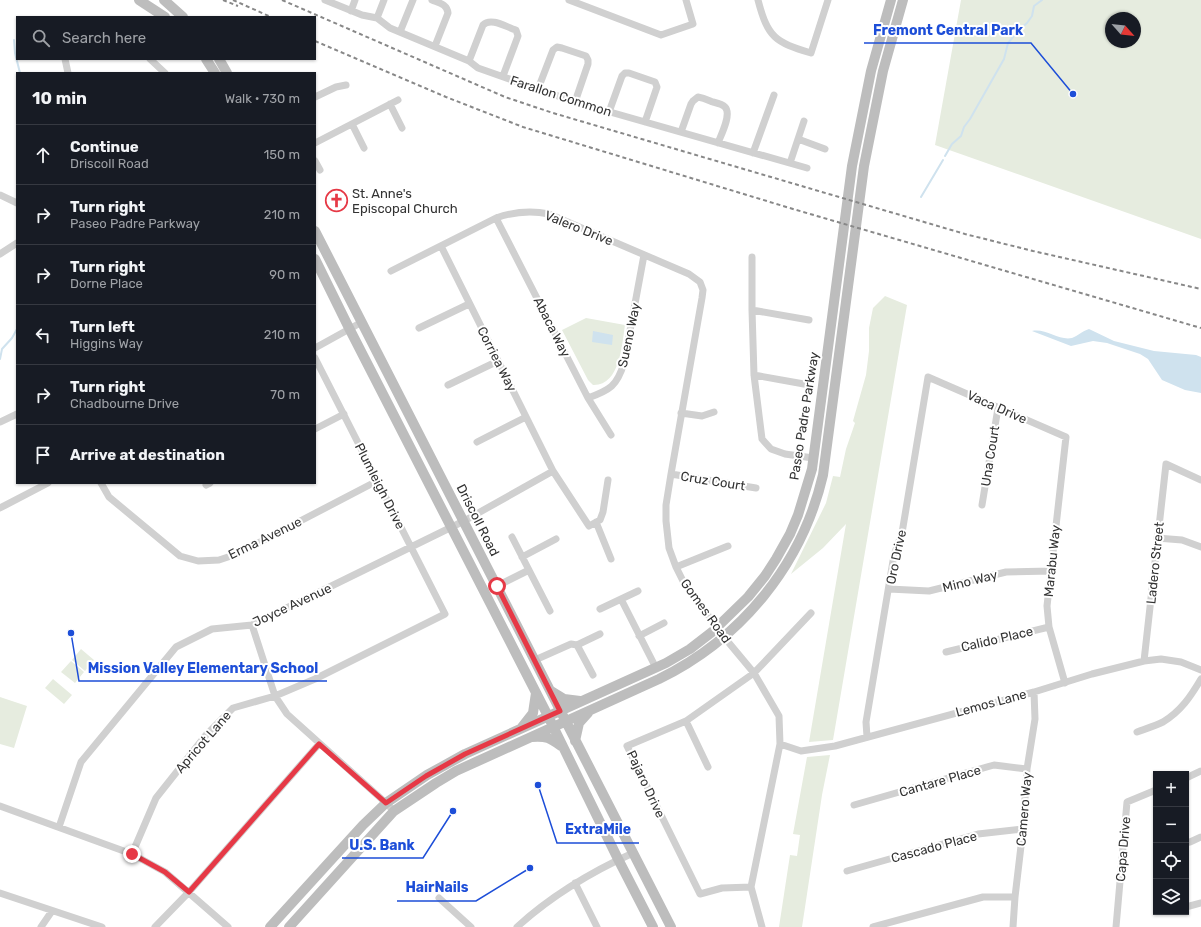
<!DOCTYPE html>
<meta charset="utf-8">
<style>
:root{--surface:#171b24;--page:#242831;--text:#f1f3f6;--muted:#9ea1a6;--line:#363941}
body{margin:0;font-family:Rubik,sans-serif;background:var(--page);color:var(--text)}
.controls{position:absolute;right:12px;bottom:12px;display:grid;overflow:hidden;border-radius:0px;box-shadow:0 1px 3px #0004}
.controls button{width:36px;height:36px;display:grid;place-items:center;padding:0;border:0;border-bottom:1px solid var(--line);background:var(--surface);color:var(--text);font:20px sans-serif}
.compass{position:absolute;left:1105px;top:12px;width:36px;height:36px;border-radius:50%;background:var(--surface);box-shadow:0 1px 3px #0004;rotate:117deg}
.stop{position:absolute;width:12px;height:12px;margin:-9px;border:3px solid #e63946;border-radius:50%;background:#fff}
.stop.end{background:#e63946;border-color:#fff;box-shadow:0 1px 4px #0008}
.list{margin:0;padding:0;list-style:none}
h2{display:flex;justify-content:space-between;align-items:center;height:52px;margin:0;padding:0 16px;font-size:17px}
h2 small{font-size:13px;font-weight:400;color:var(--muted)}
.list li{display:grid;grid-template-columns:26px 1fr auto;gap:12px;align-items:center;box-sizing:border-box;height:60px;padding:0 16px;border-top:1px solid var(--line)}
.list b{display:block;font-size:15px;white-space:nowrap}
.list p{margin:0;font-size:13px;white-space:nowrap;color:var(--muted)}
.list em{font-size:13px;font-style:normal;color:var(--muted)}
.icon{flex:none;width:22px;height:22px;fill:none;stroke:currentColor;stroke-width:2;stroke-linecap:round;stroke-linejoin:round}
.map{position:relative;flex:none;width:1201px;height:927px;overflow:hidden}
.search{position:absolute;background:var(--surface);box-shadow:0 1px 3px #0004;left:16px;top:16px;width:300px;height:44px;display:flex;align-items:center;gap:10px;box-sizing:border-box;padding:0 14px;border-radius:0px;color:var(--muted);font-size:15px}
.panel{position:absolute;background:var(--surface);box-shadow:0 1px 3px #0004;left:16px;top:72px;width:300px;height:412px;border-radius:0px}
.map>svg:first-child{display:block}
.green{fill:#e6ecdf;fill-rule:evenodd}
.water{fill:#cfe2ee}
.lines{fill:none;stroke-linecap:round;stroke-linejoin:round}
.stream{stroke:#cfe2ee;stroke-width:2}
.street{stroke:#d0d0d0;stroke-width:7}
.secondary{stroke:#bdbdbd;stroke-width:10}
.rail{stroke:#888;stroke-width:2;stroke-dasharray:4 3;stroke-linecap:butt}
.route{stroke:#e63946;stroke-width:5}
.labels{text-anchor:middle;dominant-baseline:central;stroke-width:4;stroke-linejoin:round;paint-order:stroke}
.street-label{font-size:13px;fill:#333;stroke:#fff}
.poi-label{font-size:13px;fill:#333;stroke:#fff;text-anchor:start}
.leader{fill:none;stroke:#1d4ed8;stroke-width:1.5}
.callout-dot{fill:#1d4ed8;stroke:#fff;stroke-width:1.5}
.callout-label{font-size:14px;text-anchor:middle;font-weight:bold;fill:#1d4ed8;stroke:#fff;stroke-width:4;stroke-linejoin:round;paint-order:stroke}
</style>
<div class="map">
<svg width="1201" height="927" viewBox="0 0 1201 927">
<rect width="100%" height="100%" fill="#fff"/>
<path class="green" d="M961,0H1201V239L935,145ZM1111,18H1135V42H1111Z
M885,296L907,305L833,740L809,742L846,524L823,548L791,574L826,503L833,476L840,477L846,449L855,423L853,421L866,375L869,351V328L873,308Z
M586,318L625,325C622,344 620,386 593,385L588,380L562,330Z
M81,649L94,660L85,671L72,660Z
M71,661L84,672L75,683L61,672Z
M53,679L72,695L64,704L45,688Z
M0,697L27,706L14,748L0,744Z
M830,755L822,795L802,927H779L790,855L797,856L800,835L793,834L807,757Z"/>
<path class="water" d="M1089,329L1114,341L1154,351L1196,355L1201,357V393L1185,390L1162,380L1148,359L1140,354L1107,343L1093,341L1071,346L1032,331C1046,328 1059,341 1072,338C1078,336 1082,331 1089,329Z
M593,331L613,335L612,345L592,342Z"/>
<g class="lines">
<path class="stream" d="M14,40L15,53L20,73
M945,156L952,144L961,136L964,127L970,119L1004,59L1008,43L1019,30L1027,23L1032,16L1034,6L1042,0
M921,197L943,160
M0,359L2,349L12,338L17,329"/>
<path class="street" d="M325,0L362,15L377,18L390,28L469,61L478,68L575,102L807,168
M432,0C439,3 447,4 448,13L435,46
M569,0L661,35L693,24L686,0
M758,0C768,38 775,42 811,53L828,0
M351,11L355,0
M377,18L384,0
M400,32L413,0
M65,59L68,73
M150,59L165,73
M469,61L483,25C491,17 506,27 516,30L518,36L503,76
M538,89L553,50L557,47L562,48L586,56L588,60V64L575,102
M315,97L336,87L346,85
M390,104L402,128
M609,112L622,76L625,73H629L655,82L657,87L645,122
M352,124L364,148
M681,132L691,104L693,101L698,97C704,98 708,100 713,102C717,103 722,104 725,107C732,114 721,135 718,143
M798,139L825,149
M315,143L398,100
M753,153L774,95
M315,161L320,170
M790,163L804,121
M0,195L17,203
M496,218L588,398L611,435
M441,246L553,471L589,526L600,520L603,512L608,480
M0,254L17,243
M752,257V310L754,375L762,439L771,449L785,454L813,458
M391,271L496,218C513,212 531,210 549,214L689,274L700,282L703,290L702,298L671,474L666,505V521L669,548L676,567L683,581L724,637L754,673L779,716L780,744L751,887L762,927
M752,310L809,320
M419,328L469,304
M315,348L362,322
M754,375L804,384
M448,385L498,361
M588,398C610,390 617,386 624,363L644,255
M681,413L702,416L714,412
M0,422L17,414
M315,429L344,414
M477,442L526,417
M671,474L756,488
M101,483L109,497L180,556L198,561L219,560L237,554L377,481
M206,485L210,483
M982,505L998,408
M0,508L48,483
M596,522L611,559
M512,537L550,611
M1157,538L1182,540L1201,547
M522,557L556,539
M676,567L728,546
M497,586L529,570
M889,589L929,591L1006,572L1051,571
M621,599L656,668
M600,609L638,591
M252,625L275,696L287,714L386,803L394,811
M639,636L664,623
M577,645L593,675
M946,652L1049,627
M535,660L571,644L577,645L600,634
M1144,661L1166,464L1201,480
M686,721L708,767
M1137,732C1145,729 1155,726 1163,722C1181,711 1191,696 1201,679
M867,737L866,722L894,555L902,533L928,377L1066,437L1047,606L1049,627L1065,683
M780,744L801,751L835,746L1034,692L1092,674L1144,661L1161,659L1181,662L1201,670
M1186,778L1201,771
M854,805L994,765L1027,769
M0,806L132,854L165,872L228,927
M59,827L81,762L176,647L212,629L252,625L464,521L553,471
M1190,842L1201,837
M132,854L156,798L206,735L233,708L275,696L315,679L445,614L315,358
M847,871L978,834L1023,829
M575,883L597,927
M751,887L722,888L700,894L627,746L686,721L754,673L811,613
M0,893L102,927
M439,898L471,927
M1186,907L1201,903
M41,927L52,911
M155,927L189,892L319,744
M517,927C551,896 591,872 633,853
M873,927L983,897H1015
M1013,927L1015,897L1023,829L1027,769L1035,719L1034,692
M1116,927L1127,802L1156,790"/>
<path class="secondary" d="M139,0L165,17
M164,0L183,17
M206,59L215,73
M219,59L227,73
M315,231L671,927
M315,259L349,328L548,716L618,859L653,927
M551,691L564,699L580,701
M522,727L533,713L536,693
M532,737C547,736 550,738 561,746
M575,741L579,723L588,713
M270,927L363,825L386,803L427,775L465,754L666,663L690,649L712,632L748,597L765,576L776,559L790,534L798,515L812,469L852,166L871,71L891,0
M289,927L394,811L436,783L456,771L659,679C741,639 802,565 823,475L864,166L883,71L903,0"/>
<path class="rail" d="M223,0L238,6
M233,0L271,17
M282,0L505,97L553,113L965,234L1033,251L1201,289
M315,41L446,97L523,127L793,209L1201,328"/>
</g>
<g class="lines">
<path class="route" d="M132,854L165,872L189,892L319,744L386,803L426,776L465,754L560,711L497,586"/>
</g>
<defs>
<symbol id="church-ring" viewBox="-11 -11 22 22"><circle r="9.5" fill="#fff" stroke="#e63946" stroke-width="1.5"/><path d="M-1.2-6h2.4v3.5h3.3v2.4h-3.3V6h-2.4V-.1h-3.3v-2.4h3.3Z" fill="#e63946"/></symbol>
</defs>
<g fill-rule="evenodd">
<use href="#church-ring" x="324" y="188" width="25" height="25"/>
</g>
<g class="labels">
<g class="street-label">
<text transform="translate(561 96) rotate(18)">Farallon Common</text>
<text transform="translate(579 228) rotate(22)">Valero Drive</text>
<text transform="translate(552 327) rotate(63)">Abaca Way</text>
<text transform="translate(629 335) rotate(-78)">Sueno Way</text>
<text transform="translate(497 359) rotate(63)">Corriea Way</text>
<text transform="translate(997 407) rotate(24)">Vaca Drive</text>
<text transform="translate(804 416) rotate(-81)">Paseo Padre Parkway</text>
<text transform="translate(990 456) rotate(-81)">Una Court</text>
<text transform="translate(713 481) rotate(9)">Cruz Court</text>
<text transform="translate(380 486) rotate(63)">Plumleigh Drive</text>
<text transform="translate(478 520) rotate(63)">Driscoll Road</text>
<text transform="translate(265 538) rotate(-26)">Erma Avenue</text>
<text transform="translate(896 557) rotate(-78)">Oro Drive</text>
<text transform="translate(1052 561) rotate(-84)">Marabu Way</text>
<text transform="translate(1155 563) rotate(-84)">Ladero Street</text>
<text transform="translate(970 581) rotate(-14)">Mino Way</text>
<text transform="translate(292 605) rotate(-25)">Joyce Avenue</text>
<text transform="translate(706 611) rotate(54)">Gomes Road</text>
<text transform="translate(997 639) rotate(-13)">Calido Place</text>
<text transform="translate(991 703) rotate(-15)">Lemos Lane</text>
<text transform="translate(203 742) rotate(-49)">Apricot Lane</text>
<text transform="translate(940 781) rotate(-16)">Cantare Place</text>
<text transform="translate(646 784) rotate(65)">Pajaro Drive</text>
<text transform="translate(1024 809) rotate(-85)">Camero Way</text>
<text transform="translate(934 847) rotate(-15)">Cascado Place</text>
<text transform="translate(1123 849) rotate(-85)">Capa Drive</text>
</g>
<g class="poi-label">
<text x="352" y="193">St. Anne's<tspan x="352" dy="15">Episcopal Church</tspan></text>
</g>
</g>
<path class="leader" d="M1073 94L1031 43H864M71 633L79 681H327M538 785L557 843H639M453 811L423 858H342M530 868L476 901H397"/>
<g class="callout-dot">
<circle cx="1073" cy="94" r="4"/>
<circle cx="71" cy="633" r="4"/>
<circle cx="538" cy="785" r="4"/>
<circle cx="453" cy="811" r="4"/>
<circle cx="530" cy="868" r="4"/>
</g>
<g class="callout-label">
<text x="948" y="35">Fremont Central Park</text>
<text x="203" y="673">Mission Valley Elementary School</text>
<text x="598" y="834">ExtraMile</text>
<text x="382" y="850">U.S. Bank</text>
<text x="437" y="892">HairNails</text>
</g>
</svg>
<div class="controls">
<button>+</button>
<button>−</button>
<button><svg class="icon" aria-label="locate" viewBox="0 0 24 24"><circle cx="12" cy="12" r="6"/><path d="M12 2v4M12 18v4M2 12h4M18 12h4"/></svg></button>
<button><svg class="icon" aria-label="layers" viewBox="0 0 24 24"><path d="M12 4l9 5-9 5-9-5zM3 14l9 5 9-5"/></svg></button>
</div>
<svg class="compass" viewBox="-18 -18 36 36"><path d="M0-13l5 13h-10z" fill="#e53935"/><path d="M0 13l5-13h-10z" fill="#9ea1a6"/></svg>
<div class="stop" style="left:497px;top:586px"></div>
<div class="stop end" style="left:132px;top:854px"></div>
<div class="search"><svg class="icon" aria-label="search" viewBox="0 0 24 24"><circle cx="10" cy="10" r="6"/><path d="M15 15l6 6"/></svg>Search here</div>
<section class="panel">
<h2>10 min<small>Walk · 730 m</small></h2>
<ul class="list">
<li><svg class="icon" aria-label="ahead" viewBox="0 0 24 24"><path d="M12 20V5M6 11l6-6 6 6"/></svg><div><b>Continue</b><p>Driscoll Road</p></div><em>150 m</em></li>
<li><svg class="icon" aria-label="right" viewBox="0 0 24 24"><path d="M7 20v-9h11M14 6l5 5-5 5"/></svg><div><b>Turn right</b><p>Paseo Padre Parkway</p></div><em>210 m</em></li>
<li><svg class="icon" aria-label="right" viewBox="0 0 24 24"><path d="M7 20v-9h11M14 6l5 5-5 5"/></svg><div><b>Turn right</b><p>Dorne Place</p></div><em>90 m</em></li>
<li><svg class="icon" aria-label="left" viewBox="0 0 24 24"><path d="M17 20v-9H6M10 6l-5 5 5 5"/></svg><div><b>Turn left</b><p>Higgins Way</p></div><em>210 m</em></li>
<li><svg class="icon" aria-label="right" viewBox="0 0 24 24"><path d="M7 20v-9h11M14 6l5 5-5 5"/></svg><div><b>Turn right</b><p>Chadbourne Drive</p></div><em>70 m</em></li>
<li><svg class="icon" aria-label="arrive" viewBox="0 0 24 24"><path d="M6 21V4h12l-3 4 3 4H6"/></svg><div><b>Arrive at destination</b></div></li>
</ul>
</section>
</div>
